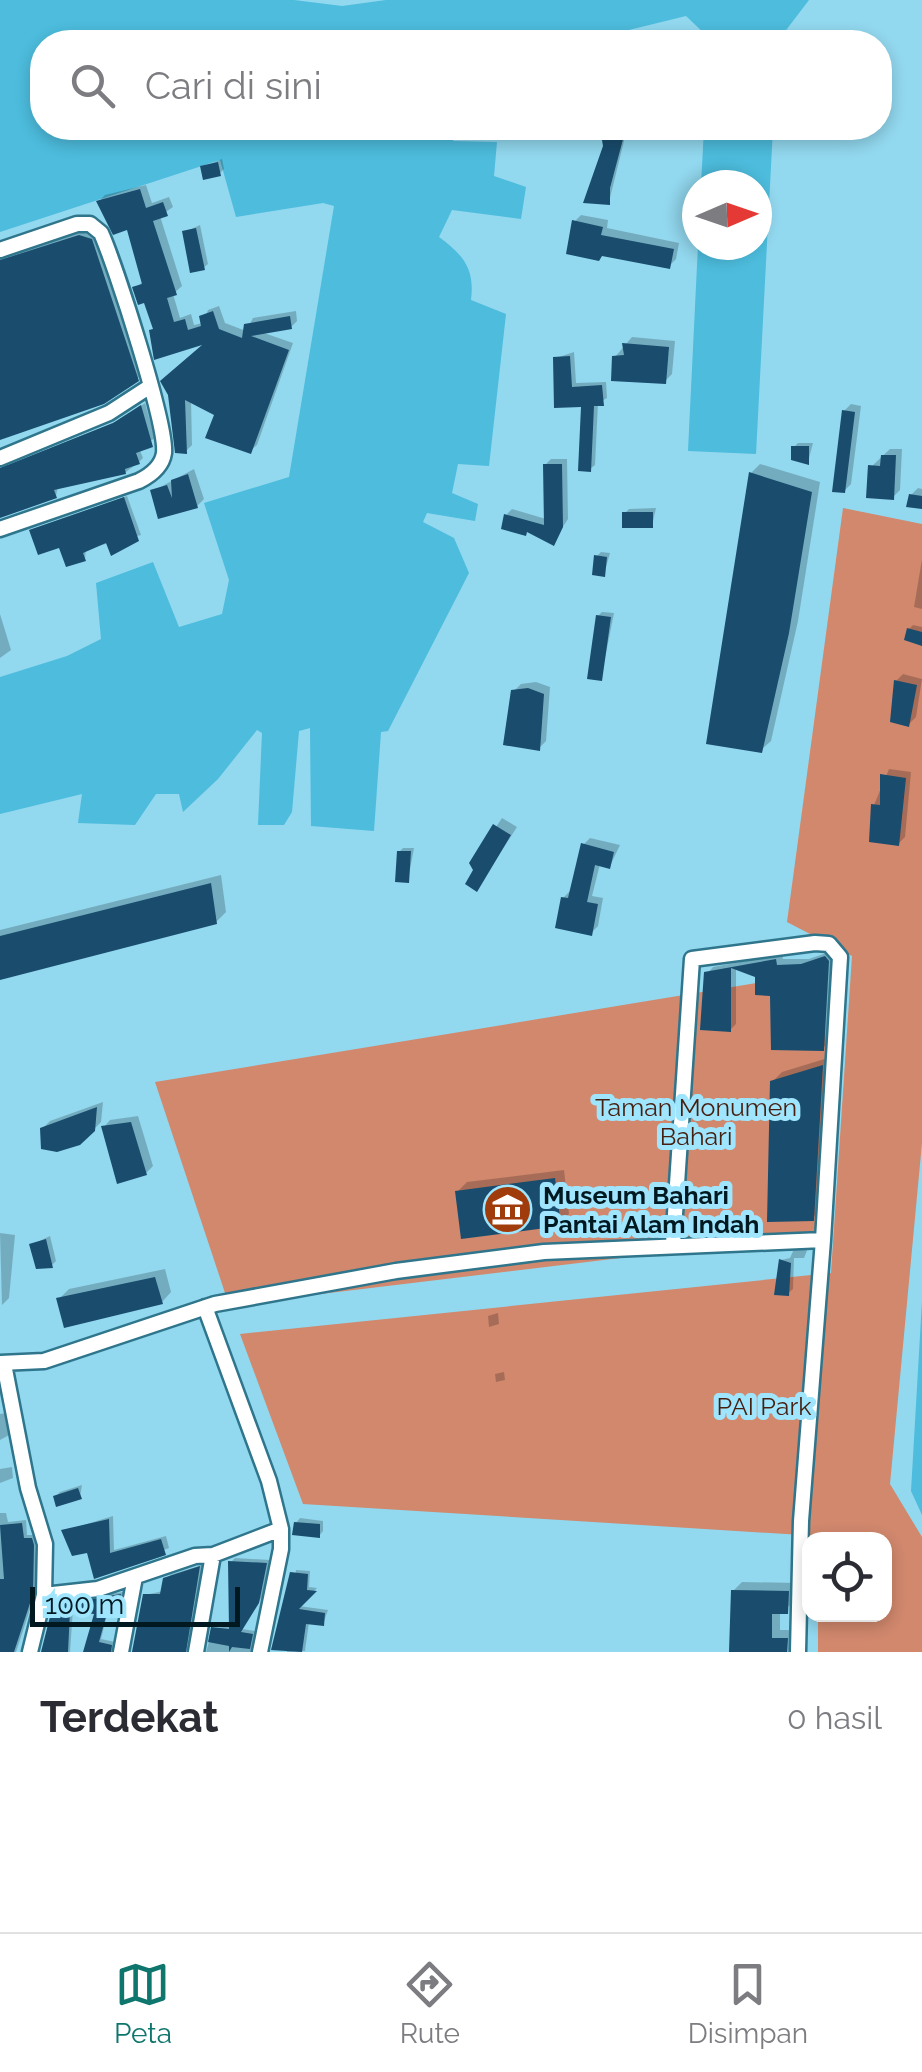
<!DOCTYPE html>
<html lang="id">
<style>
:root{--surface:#fff;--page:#f2f2f3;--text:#2b2b33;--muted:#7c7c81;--line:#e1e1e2;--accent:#0f766e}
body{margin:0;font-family:Raleway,sans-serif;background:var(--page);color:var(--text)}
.controls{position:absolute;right:30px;bottom:30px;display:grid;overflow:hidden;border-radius:20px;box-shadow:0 5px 15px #0003}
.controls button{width:90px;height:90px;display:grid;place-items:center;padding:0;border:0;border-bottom:2px solid var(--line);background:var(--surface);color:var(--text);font:50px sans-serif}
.compass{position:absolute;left:682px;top:170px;width:90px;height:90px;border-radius:50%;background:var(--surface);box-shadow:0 5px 15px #0003;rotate:88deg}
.scale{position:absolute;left:30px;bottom:25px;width:210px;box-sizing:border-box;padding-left:10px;border:5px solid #001921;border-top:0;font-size:28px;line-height:35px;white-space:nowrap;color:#001921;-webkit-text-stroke:8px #9fe5fd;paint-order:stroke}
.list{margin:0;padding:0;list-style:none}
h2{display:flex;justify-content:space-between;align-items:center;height:130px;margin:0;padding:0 40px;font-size:42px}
h2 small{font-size:32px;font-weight:400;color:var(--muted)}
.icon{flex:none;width:55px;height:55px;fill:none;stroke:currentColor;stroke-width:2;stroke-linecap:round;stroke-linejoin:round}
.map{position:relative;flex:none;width:922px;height:1652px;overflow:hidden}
.search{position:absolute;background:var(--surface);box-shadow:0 5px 15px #0003;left:30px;right:30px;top:30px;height:110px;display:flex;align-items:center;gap:25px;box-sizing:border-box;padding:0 35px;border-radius:40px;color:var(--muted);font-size:38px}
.sheet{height:280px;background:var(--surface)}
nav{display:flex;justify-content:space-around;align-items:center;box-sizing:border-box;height:140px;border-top:2px solid var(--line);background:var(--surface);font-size:28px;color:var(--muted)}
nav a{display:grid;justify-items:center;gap:5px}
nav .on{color:var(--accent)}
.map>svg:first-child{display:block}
.green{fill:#d1886d}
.water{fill:#4dbcdd}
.shadow{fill:#0003}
.building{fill:#194c6d}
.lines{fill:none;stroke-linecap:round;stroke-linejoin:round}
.minor-casing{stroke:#2f758b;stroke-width:19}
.minor{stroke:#fff;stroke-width:14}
.labels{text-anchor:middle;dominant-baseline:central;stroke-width:10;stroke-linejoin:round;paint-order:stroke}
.park-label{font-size:25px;fill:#471f0f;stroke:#9fe5fd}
.poi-label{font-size:25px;font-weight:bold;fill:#001921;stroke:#9fe5fd;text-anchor:start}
</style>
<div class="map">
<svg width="922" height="1652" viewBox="0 0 922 1652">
<rect width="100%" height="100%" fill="#92d8ef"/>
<path class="green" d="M843,508L922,524V1143L890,1484L922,1537V1652H818V1615L884,1614V1540L819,1539L818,1536L303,1504L240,1334L831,1273L852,956L787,922Z
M824,972L826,1064L820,1221L813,1235L229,1305L155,1082Z"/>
<path class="water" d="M0,0H294L342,6L386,0H809L777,42H708V37L686,16L580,42H42V128H456L453,141L497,142L494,176L526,187L521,219L452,210L439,237C463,255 475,268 471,300L506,314L489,466L458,464L452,493L478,504L475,521L427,513L423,522L454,538L469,573L388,731L381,732L374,831L311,826L310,728L299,731L292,812L284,825H258L262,733L257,730L218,779L183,812L179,794H156L135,825L78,823L82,794L0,814V677L67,656L101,639L96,583L153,562L179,627L222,614L229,580L204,503L289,477L334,206L323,203L236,217L220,160L0,232Z
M704,128H773L756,454L688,451L698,245H757V185H701Z
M922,1301V1515L911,1491Z"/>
<path class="shadow" d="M510,128H576L572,132H510Z
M603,128H651L626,133L609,202Z
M678,128H689V140L677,138Z
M222,159L224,169L220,173L203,167Z
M146,185L152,203L169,197L173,207L160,216L182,286L173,294L180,318L191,314L194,325L203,323L208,310L219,306L225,323L246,331L253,318L296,311L297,321L291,327L261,332L293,343L257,445L250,451L217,414L191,400L192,445L186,451L170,395L210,340L155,328L146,300L135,288L144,281L128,227L99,201L105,195Z
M581,215L608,220L607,228L679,243L676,259L669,266L603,253L574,222Z
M200,225L208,264L203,268L185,232Z
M96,226L147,369L137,379L0,437V255Z
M632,337L675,341L672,374L665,381L615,357Z
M574,352L576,383L606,382L607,398L598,403L595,465L590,469L584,404L557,406L556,358Z
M145,403L155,438L139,448L143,458L139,462L126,472L58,486L56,496L0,515V465H10L120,420Z
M851,404L861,406L851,484L844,491V411Z
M798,443H813L808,462L794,447Z
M890,449H902L900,490L893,497L871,467Z
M551,459H567L568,519L553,542L506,515L512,509L546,519L545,465Z
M760,464L820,482L798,621L771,741L761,750L751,473Z
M194,469L204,499L197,506L160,516L153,491Z
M918,488L922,489V507L911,495Z
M127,496L141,535L86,549L85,559L32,531Z
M656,508L652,526L625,513L629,509Z
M601,552L610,553L604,574L597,556Z
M922,559V609L914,607Z
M602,612L614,613L601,678L598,616Z
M0,614L11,650L0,658Z
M913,625L922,627V643L909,629Z
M903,674L922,679L916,717L909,724L896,681Z
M536,682L550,687L546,741L539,748L513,692L521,684Z
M889,769L911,772L905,837L898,844L874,805Z
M502,818L517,827L477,889L472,863Z
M590,838L620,845L610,866L600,864L592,896L603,898L598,926L591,933L563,898L570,891L583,845Z
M403,848H414L408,880L399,852Z
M221,875L226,912L216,922L0,978V930Z
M832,951L829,1042L823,1048L757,975L736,968V1024L730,1030L707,974L713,967L782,954L783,959H809Z
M831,1057L822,1209L812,1218L772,1082L782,1072Z
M103,1102L101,1122L94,1129H42L50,1121Z
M138,1116L153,1166L146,1173L104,1127L110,1120Z
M564,1170L569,1214L559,1224L457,1192L467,1182Z
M0,1233L15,1235L9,1298L2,1305Z
M50,1236L56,1261L52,1265L31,1245Z
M808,1248L804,1258H794L793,1289L788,1293L781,1260L790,1258L794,1249Z
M165,1269L171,1292L162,1302L59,1299L69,1289Z
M498,1313L499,1324L489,1327L488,1316Z
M504,1372L505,1380L496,1382L495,1374Z
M6,1413L11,1434L0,1440V1414Z
M12,1467L13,1478L0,1483V1469Z
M82,1485L80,1497L56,1496L60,1492Z
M0,1513H6L8,1522L26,1520L27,1535H35L37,1588L16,1652H0Z
M113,1516L114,1550L166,1536L169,1548L95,1576L89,1550L64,1531Z
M300,1518L323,1521V1531L319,1536L296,1523Z
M235,1558L270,1560L262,1597L242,1629L255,1631L254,1652H206L213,1628L232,1626L231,1562Z
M202,1565L191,1652H134L145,1595L163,1591L170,1575Z
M296,1570L310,1571L309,1587L317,1588L299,1606L328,1610L323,1624L309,1622L305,1651L287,1652Z
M742,1582L797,1583L796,1602L780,1611V1630H796L793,1652H731L733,1591Z
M123,1592L120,1610L108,1611L101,1639L115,1642L116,1652H86L97,1612L73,1609L70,1652H43L59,1602Z"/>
<path class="building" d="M600,128H626L610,188V205L583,203L603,146Z
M218,162L221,176L203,180L200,166Z
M140,189L146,208L163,202L168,216L153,221L177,295L167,298L174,322L185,319L188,330L201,326L199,316L213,311L219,329L242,338L244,324L290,316L292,329L251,336L289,350L251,454L205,438L214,415L185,400L187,454L175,453L168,395L160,381L202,345L154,360L149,330L153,329L144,303L138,305L132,287L142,284L127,230L113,235L96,201Z
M572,220L603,227L601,235L674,249L670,269L602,256L599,261L566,254Z
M196,228L205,270L190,273L182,231Z
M79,235L92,239L139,381L104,404L0,440V260Z
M622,343L669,347L666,384L611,381L612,356L624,355Z
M570,356L572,387L602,385L604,406H594L591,472L578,471L581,407L554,408L553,357Z
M141,405L153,447L136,453L140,464L125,469L126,474L54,490L57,498L0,518V468L113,423Z
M842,410L855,412L845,493L832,492Z
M791,446H809V465L791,460Z
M881,455H896L894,500L866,498L868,465L880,466Z
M543,464H562L563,527L554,546L527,532L526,536L501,529L504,514L544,525Z
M749,472L812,492L789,633L762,753L706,744Z
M188,474L198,508L158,519L150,490L167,485L172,498L171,480Z
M909,494L922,496V509L906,507Z
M124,497L139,541L111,556L106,543L83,553L86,561L66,567L59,548L38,555L29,530Z
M622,512H653V528H622Z
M594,555L607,557L605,577L592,575Z
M596,615L611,617L602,681L587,679Z
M907,628L922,632V646L904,640Z
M894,680L917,685L909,727L890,722Z
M528,688L544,694L540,751L503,745L511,690Z
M880,774L906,778L899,846L869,842L871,804L880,805Z
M493,824L511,835L477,892L465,884L473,870L469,863Z
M581,843L614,852L610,869L595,865L587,902L598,904L592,936L555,928L561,897L568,898Z
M397,851H411L409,883L395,882Z
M211,883L217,924L0,980V936Z
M825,956L829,961L824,1051L771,1050L770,996L755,995V977L731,968V1032L700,1030L704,972L776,959L777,965L801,964Z
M823,1065L814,1221L767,1222L770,1081Z
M97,1107L95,1131L80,1145L57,1152L41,1149L40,1128Z
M131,1122L147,1175L117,1184L101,1126Z
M555,1178L561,1226L461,1239L455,1191Z
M46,1239L53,1268L36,1269L29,1244Z
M779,1259L791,1263L789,1296L774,1295Z
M155,1277L163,1304L64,1328L56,1298Z
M78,1488L82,1499L56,1507L53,1496Z
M109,1519L110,1553L161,1539L166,1555L94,1579L87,1553L72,1556L61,1530Z
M294,1522L320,1524V1538L292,1535Z
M22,1523L24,1538H32L34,1545L33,1594L14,1652H0V1579H4L0,1525Z
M228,1561L267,1563L259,1603L241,1632L253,1634L250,1649L232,1647L229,1652V1646L208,1642L211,1627L229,1629Z
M200,1566L186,1652H132L143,1594H160L163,1578Z
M290,1572L308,1574L307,1590L317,1591L299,1609L325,1613L324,1626L306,1624L302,1652L271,1650Z
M731,1590L789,1591L788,1614H772V1638H788L787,1652H729Z
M121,1594L117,1616L107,1613L99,1642L112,1645L111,1652H83L94,1614L70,1611L68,1652H41L53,1605Z"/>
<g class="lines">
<defs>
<path id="minor" d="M0,250L77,224H90L101,233C115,264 167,425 164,453C162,467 151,475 139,481L0,529
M0,458L109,413L149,387
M673,1244L692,959L815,943L829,944L840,957L823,1240
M205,1307L269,1481L281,1529
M0,1363L44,1361L215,1304L396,1271L544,1252L823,1240L801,1521L798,1652
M4,1364L28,1488L45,1544L44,1595L30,1652
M44,1595L98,1589L195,1556L213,1555L281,1529V1549L260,1652
M121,1652L135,1577
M196,1652L213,1555"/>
</defs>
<use href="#minor" class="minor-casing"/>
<use href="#minor" class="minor"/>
</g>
<defs>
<symbol id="museum-disc" viewBox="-11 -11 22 22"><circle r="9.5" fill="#a03b0b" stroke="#9fe5fd"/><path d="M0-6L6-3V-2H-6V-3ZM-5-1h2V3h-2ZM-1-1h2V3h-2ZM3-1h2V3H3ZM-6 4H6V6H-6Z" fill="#fff"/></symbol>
</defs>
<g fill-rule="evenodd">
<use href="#museum-disc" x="480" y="1182" width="55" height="55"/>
</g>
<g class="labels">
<g class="park-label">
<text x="696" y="1107">Taman Monumen<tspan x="696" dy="29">Bahari</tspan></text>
<text x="764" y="1406">PAI Park</text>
</g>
<g class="poi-label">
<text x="543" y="1195">Museum Bahari<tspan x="543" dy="29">Pantai Alam Indah</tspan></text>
</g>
</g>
</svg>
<div class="controls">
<button><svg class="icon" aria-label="locate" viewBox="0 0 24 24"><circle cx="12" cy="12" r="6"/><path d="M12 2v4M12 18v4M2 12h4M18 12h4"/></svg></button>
</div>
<svg class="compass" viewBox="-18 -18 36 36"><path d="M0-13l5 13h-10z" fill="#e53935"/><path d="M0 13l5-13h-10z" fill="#7c7c81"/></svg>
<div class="scale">100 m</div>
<div class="search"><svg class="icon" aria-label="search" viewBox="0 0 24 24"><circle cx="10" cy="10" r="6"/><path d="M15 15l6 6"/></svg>Cari di sini</div>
</div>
<section class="sheet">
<h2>Terdekat<small>0 hasil</small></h2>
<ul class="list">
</ul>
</section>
<nav>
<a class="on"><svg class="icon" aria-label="map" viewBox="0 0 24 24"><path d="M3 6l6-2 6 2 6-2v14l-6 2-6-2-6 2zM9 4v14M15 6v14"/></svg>Peta</a>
<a><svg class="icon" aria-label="directions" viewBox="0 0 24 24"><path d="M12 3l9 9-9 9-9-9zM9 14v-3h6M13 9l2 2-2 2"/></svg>Rute</a>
<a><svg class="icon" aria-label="saved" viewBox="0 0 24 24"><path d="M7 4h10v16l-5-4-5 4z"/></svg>Disimpan</a>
</nav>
